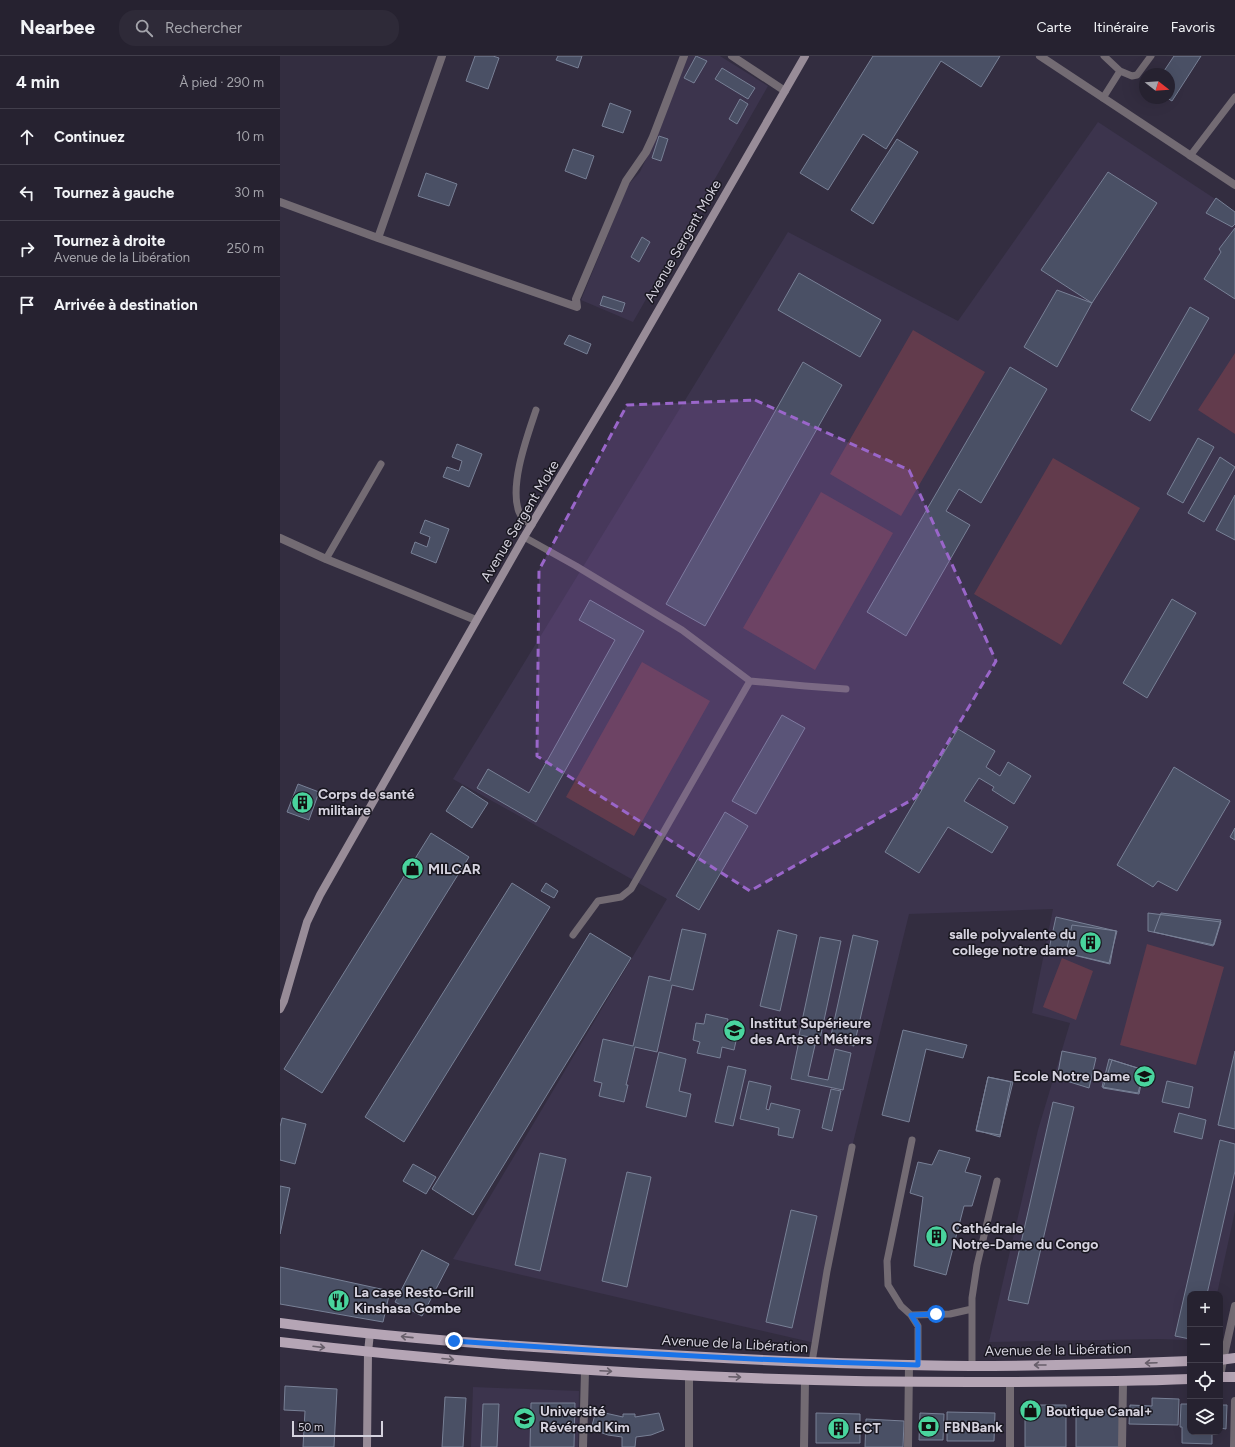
<!DOCTYPE html>
<html lang="fr">
<meta charset="utf-8">
<style>
:root{--surface:#262230;--page:#2e2a38;--text:#f1f3f6;--muted:#a4a4ab;--line:#423f4c}
body{margin:0;font-family:Figtree,sans-serif;background:var(--page);color:var(--text)}
.controls{position:absolute;right:12px;bottom:12px;display:grid;overflow:hidden;border-radius:8px;box-shadow:0 4px 16px #0002}
.controls button{width:36px;height:36px;display:grid;place-items:center;padding:0;border:0;border-bottom:1px solid var(--line);background:var(--surface);color:var(--text);font:20px sans-serif}
.compass{position:absolute;left:859px;top:12px;width:36px;height:36px;border-radius:50%;background:var(--surface);box-shadow:0 4px 16px #0002;rotate:107deg}
.scale{position:absolute;left:12px;bottom:10px;width:91px;box-sizing:border-box;padding-left:4px;border:2px solid #d5d2de;border-top:0;font-size:11px;line-height:14px;white-space:nowrap;color:#d5d2de;-webkit-text-stroke:3px #191720;paint-order:stroke}
.stop{position:absolute;width:12px;height:12px;margin:-9px;border:3px solid #1a73e8;border-radius:50%;background:#fff}
.stop.end{background:#1a73e8;border-color:#fff;box-shadow:0 1px 4px #0008}
.list{margin:0;padding:0;list-style:none}
h2{display:flex;justify-content:space-between;align-items:center;height:52px;margin:0;padding:0 16px;font-size:17px}
h2 small{font-size:13px;font-weight:400;color:var(--muted)}
.list li{display:grid;grid-template-columns:26px 1fr auto;gap:12px;align-items:center;box-sizing:border-box;height:56px;padding:0 16px;border-top:1px solid var(--line)}
.list b{display:block;font-size:15px;white-space:nowrap}
.list p{margin:0;font-size:13px;white-space:nowrap;color:var(--muted)}
.list em{font-size:13px;font-style:normal;color:var(--muted)}
.icon{flex:none;width:22px;height:22px;fill:none;stroke:currentColor;stroke-width:2;stroke-linecap:round;stroke-linejoin:round}
.map{position:relative;flex:none;width:955px;height:1391px;overflow:hidden}
header{display:flex;align-items:center;gap:24px;box-sizing:border-box;height:56px;padding:0 20px;background:var(--surface);border-bottom:1px solid var(--line)}
header strong{font-size:19px}
nav{display:flex;gap:22px;margin-inline-start:auto;font-size:14px}
.search{width:280px;height:36px;background:var(--page);display:flex;align-items:center;gap:10px;box-sizing:border-box;padding:0 14px;border-radius:16px;color:var(--muted);font-size:15px}
main{display:flex}
aside{flex:1;background:var(--surface)}
.map>svg:first-child{display:block}
.built{fill:#3c344d}
.green{fill:#623b4c}
.building{fill:#4a5065;stroke:#788096}
.lines{fill:none;stroke-linecap:round;stroke-linejoin:round}
.lane{stroke:#736b73;stroke-width:7}
.street{stroke:#736b73;stroke-width:8}
.secondary{stroke:#988c98;stroke-width:8}
.primary{stroke:#b5a5b5;stroke-width:10}
.oneway{stroke:#675e6a}
.route{stroke:#1a73e8;stroke-width:5}
.marked{fill:#9a66ca;fill-opacity:0.2;stroke:#9a66ca;stroke-width:3;stroke-dasharray:8 5;stroke-linejoin:round}
.labels{text-anchor:middle;dominant-baseline:central;stroke-width:3;stroke-linejoin:round;paint-order:stroke}
.street-label{font-size:14px;fill:#d5d2de;stroke:#191720}
.poi-label{font-size:14px;font-weight:bold;fill:#d5d2de;stroke:#191720;text-anchor:start}
</style>
<header>
<strong>Nearbee</strong>
<div class="search"><svg class="icon" aria-label="search" viewBox="0 0 24 24"><circle cx="10" cy="10" r="6"/><path d="M15 15l6 6"/></svg>Rechercher</div>
<nav><a>Carte</a><a>Itinéraire</a><a>Favoris</a></nav>
</header>
<main>
<aside>
<h2>4 min<small>À pied · 290 m</small></h2>
<ul class="list">
<li><svg class="icon" aria-label="ahead" viewBox="0 0 24 24"><path d="M12 20V5M6 11l6-6 6 6"/></svg><div><b>Continuez</b></div><em>10 m</em></li>
<li><svg class="icon" aria-label="left" viewBox="0 0 24 24"><path d="M17 20v-9H6M10 6l-5 5 5 5"/></svg><div><b>Tournez à gauche</b></div><em>30 m</em></li>
<li><svg class="icon" aria-label="right" viewBox="0 0 24 24"><path d="M7 20v-9h11M14 6l5 5-5 5"/></svg><div><b>Tournez à droite</b><p>Avenue de la Libération</p></div><em>250 m</em></li>
<li><svg class="icon" aria-label="arrive" viewBox="0 0 24 24"><path d="M6 21V4h12l-3 4 3 4H6"/></svg><div><b>Arrivée à destination</b></div></li>
</ul>
</aside>
<div class="map">
<svg width="955" height="1391" viewBox="0 0 955 1391">
<rect width="100%" height="100%" fill="#332d40"/>
<path class="built" d="M408,0H440L488,30L353,266L301,244L348,129L360,116L380,73Z
M818,66L955,156V1155L937,1238H910V1284L879,1283L709,1286L758,1074L790,967L752,957L773,853L629,858L572,1091L535,1287L173,1203L387,843L173,723L508,176L678,265Z
M193,1331L299,1335L298,1391H191Z"/>
<path class="green" d="M633,274L705,316L621,460L550,418Z
M955,297V378L918,354Z
M773,402L860,452L781,589L694,538Z
M541,436L613,477L535,614L463,572Z
M362,606L430,645L354,780L286,741Z
M867,888L944,911L916,1009L840,989Z
M782,902L813,915L796,964L763,951Z"/>
<path class="building" d="M195,0H213L219,2L208,33L186,25Z
M278,0H302L298,12L276,4Z
M416,0L427,5L414,27L404,22Z
M593,0H720L701,31L661,5L606,93L583,78L548,134L520,117Z
M894,0H921L892,45L887,42H889V18H882Z
M442,12L475,32L468,43L435,23Z
M460,43L468,48L457,68L449,63Z
M330,47L351,55L343,77L322,70Z
M379,80L388,83L381,105L372,102Z
M617,83L638,96L593,168L571,154Z
M293,93L314,100L306,123L285,115Z
M828,116L877,147L812,247L761,214Z
M146,117L177,128L169,150L138,140Z
M936,142L955,156V168L952,171L926,157Z
M955,172V243L924,223L941,196L939,193Z
M362,181L370,186L359,206L351,201Z
M519,217L601,264L580,301L498,254Z
M777,234L812,247L777,311L744,291Z
M323,240L345,247L342,256L320,249Z
M910,251L929,262L870,365L851,354Z
M289,279L311,288L307,298L284,288Z
M523,306L562,329L425,570L386,548Z
M730,311L767,333L701,447L679,433L666,455L690,469L626,580L587,556Z
M918,382L934,391L903,447L887,438Z
M177,388L202,398L189,431L163,421L167,411L179,415L182,405L172,401Z
M940,401L955,411L924,466L908,457Z
M955,439V484L936,474Z
M145,464L169,473L156,507L131,497L135,486L147,491L150,481L140,477Z
M892,543L916,557L867,642L843,627Z
M310,544L364,575L256,766L197,732L208,713L249,737L335,584L299,564Z
M502,659L525,672L476,758L452,745Z
M678,673L715,695L706,711L720,720L728,706L751,720L734,748L712,734L714,731L699,722L684,745L728,771L712,797L668,771L639,817L605,796Z
M894,711L950,745L897,835L878,825L873,831L837,809Z
M18,728L39,736L29,764L7,756Z
M182,730L208,747L192,772L166,755Z
M445,756L468,770L419,854L396,840Z
M955,772V784L950,781Z
M151,777L189,801L42,1037L4,1013Z
M232,827L270,851L124,1086L85,1061Z
M266,827L278,835L274,842L261,835Z
M868,857L941,866L934,889L868,875Z
M881,857L941,864L933,890L874,876Z
M776,861L836,875L830,908L769,893Z
M792,869L837,875L829,907L786,897Z
M402,873L426,878L413,934L392,929L377,996L355,991L346,1029H348L344,1046L319,1040L322,1027L314,1025L323,983L353,990L369,920L390,925Z
M498,874L517,879L500,955L480,950Z
M310,877L351,902L193,1159L152,1133Z
M573,879L598,885L574,990L550,984Z
M540,881L561,885L540,983L519,979Z
M426,958L448,963L446,973L458,976L454,994L442,991L440,1002L417,997L420,986L413,984L416,967L424,968Z
M623,974L687,989L683,1002L646,993L629,1066L602,1059Z
M519,985L535,989L528,1020L548,1024L555,993L571,997L563,1034L511,1023Z
M782,995L816,1002L809,1032L777,1022Z
M955,995V1073L938,1069Z
M379,996L406,1003L399,1035L411,1038L406,1061L366,1051Z
M829,1003L864,1014L858,1037L822,1031Z
M832,1004L864,1014L859,1038L823,1032Z
M448,1010L466,1014L453,1070L435,1066Z
M708,1021L733,1026L720,1079L696,1075Z
M708,1021L731,1026L720,1081L696,1074Z
M469,1025L491,1030L486,1053L489,1054L491,1047L520,1054L513,1082L498,1079L499,1072L460,1063Z
M887,1025L913,1031L909,1052L882,1046Z
M551,1033L561,1035L552,1075L542,1072Z
M773,1046L794,1051L748,1248L728,1244Z
M899,1057L926,1064L922,1083L894,1076Z
M2,1062L26,1068L15,1108L0,1104V1071Z
M940,1084L955,1088V1115L927,1238H910V1283L895,1280Z
M659,1094L690,1102L685,1116L701,1120L692,1150H684L666,1219L634,1210L643,1141L630,1137L638,1106L652,1109Z
M260,1097L286,1103L260,1215L235,1209Z
M133,1108L156,1121L146,1138L123,1125Z
M347,1116L371,1121L347,1231L322,1225Z
M0,1130L10,1132L0,1178Z
M511,1154L537,1160L512,1272L486,1266Z
M142,1194L169,1208L142,1260L115,1246Z
M0,1211L110,1235L103,1266L0,1248Z
M5,1330L57,1333L54,1391H23L25,1355L4,1354Z
M165,1341L186,1342L183,1391H162Z
M872,1342L899,1343L898,1369L849,1368L850,1349L872,1350Z
M251,1347H295L294,1391H250Z
M203,1348H219L217,1391H201Z
M901,1348H910V1376H932V1388L902,1387V1371H900Z
M745,1349H786V1391H745Z
M940,1349H947L946,1373L940,1372Z
M796,1354H840V1391H796Z
M316,1355L343,1361V1358H355V1361L379,1357L384,1374L371,1379L356,1381L355,1391H342V1381L328,1379L311,1373Z
M667,1356L715,1357L714,1385H667Z
M536,1357L580,1358V1387H536Z
M640,1357L664,1358L663,1384H639Z
M586,1363L624,1365L623,1391H585Z"/>
<g class="lines">
<path class="lane" d="M824,0L840,15
M823,42L840,15L852,20L857,19L871,0
M910,100L955,41
M252,469C246,466 241,462 239,456C229,429 247,381 256,354
M244,481L296,510L402,574L470,625L525,630L566,633
M46,503L101,408
M293,879L318,845L341,841L351,833L470,625
M632,1084L607,1205L608,1229L621,1250L631,1259L638,1270V1309
M631,1259L670,1258L692,1253
M532,1306L547,1215L572,1091
M692,1310V1242L697,1209L717,1125"/>
<path class="street" d="M452,0L505,35
M760,0L955,129
M0,146L98,182L297,251L296,243L346,125L366,96L373,81L404,0
M98,182L162,0
M0,482L46,503L196,564
M940,1321L943,1304L955,1250
M730,1326V1391
M303,1391L305,1315
M409,1391V1319
M524,1391L525,1324
M628,1391L629,1309
M842,1391L843,1326
M954,1391L955,1345"/>
<path class="secondary" d="M0,953L4,945L27,866L40,839L244,481L336,328L525,0
M87,1391L88,1296L90,1277"/>
<path class="primary" d="M0,1267C118,1283 237,1291 356,1297C467,1304 579,1309 690,1310C763,1310 837,1308 910,1305
M0,1286C229,1313 460,1326 690,1326C764,1326 837,1326 910,1323
M940,1304L955,1302
M940,1321H955"/>
</g>
<defs><path id="oneway-shaft" d="M-6 0H5M1.5-3L5.5 0L1.5 3" fill="none" stroke-width="1.6" stroke-linecap="round" stroke-linejoin="round"/></defs>
<g class="oneway">
<use href="#oneway-shaft" transform="translate(127 1281) rotate(-174)"/>
<use href="#oneway-shaft" transform="translate(39 1291) rotate(7)"/>
<use href="#oneway-shaft" transform="translate(168 1303) rotate(5)"/>
<use href="#oneway-shaft" transform="translate(871 1307) rotate(178)"/>
<use href="#oneway-shaft" transform="translate(760 1309) rotate(180)"/>
<use href="#oneway-shaft" transform="translate(326 1315) rotate(3)"/>
<use href="#oneway-shaft" transform="translate(455 1321) rotate(2)"/>
</g>
<g class="lines">
<path class="route" d="M174,1285C329,1296 483,1305 638,1309V1270L631,1259L656,1258"/>
</g>
<path class="marked" d="M475,344L629,414L716,605L635,742L470,835L257,700L259,514L347,349Z"/>
<defs>
<symbol id="building-disc" viewBox="-11 -11 22 22"><circle r="9.5" fill="#49d49d" stroke="#191720"/><path d="M-4-6H4V6H1V3H-1V6H-4ZM-2.5-4.3h1.7v1.8h-1.7ZM.8-4.3h1.7v1.8H.8ZM-2.5-1h1.7V.8h-1.7ZM.8-1h1.7V.8H.8Z" fill="#111"/></symbol>
<symbol id="shop-disc" viewBox="-11 -11 22 22"><circle r="9.5" fill="#49d49d" stroke="#191720"/><path d="M-5-2.5h2.3a2.7 3.5 0 0 1 5.4 0H5L5.5 6h-11ZM-1.5-2.5h3a1.5 2.3 0 0 0-3 0Z" fill="#111"/></symbol>
<symbol id="university-disc" viewBox="-11 -11 22 22"><circle r="9.5" fill="#49d49d" stroke="#191720"/><path d="M0-5L7-2L0 1L-7-2ZM-4 1L0 2.5L4 1V4Q0 6-4 4Z" fill="#111"/></symbol>
<symbol id="school-disc" viewBox="-11 -11 22 22"><circle r="9.5" fill="#49d49d" stroke="#191720"/><path d="M0-5L7-2L0 1L-7-2ZM-4 1L0 2.5L4 1V4Q0 6-4 4Z" fill="#111"/></symbol>
<symbol id="restaurant-disc" viewBox="-11 -11 22 22"><circle r="9.5" fill="#49d49d" stroke="#191720"/><path d="M-5-6h1v4h1v-4h1v4h1v-4h1v5L-1.5 .5V6h-2V.5L-5-1ZM5-6V6H3V1.5H1.5Q1.5-4 5-6Z" fill="#111"/></symbol>
<symbol id="bank-disc" viewBox="-11 -11 22 22"><circle r="9.5" fill="#49d49d" stroke="#191720"/><path d="M-6-4H6V4H-6ZM0-2.3a2.3 2.3 0 1 0 0 4.6a2.3 2.3 0 1 0 0-4.6Z" fill="#111"/></symbol>
</defs>
<g fill-rule="evenodd">
<use href="#building-disc" x="10" y="734" width="25" height="25"/>
<use href="#shop-disc" x="120" y="800" width="25" height="25"/>
<use href="#building-disc" x="798" y="874" width="25" height="25"/>
<use href="#university-disc" x="442" y="962" width="25" height="25"/>
<use href="#school-disc" x="852" y="1008" width="25" height="25"/>
<use href="#building-disc" x="644" y="1168" width="25" height="25"/>
<use href="#restaurant-disc" x="46" y="1232" width="25" height="25"/>
<use href="#shop-disc" x="738" y="1342" width="25" height="25"/>
<use href="#university-disc" x="232" y="1350" width="25" height="25"/>
<use href="#bank-disc" x="636" y="1358" width="25" height="25"/>
<use href="#building-disc" x="546" y="1360" width="25" height="25"/>
</g>
<g class="labels">
<g class="street-label">
<text transform="translate(403 185) rotate(-60)">Avenue Sergent Moke</text>
<text transform="translate(240 465) rotate(-59)">Avenue Sergent Moke</text>
<text transform="translate(455 1288) rotate(3)">Avenue de la Libération</text>
<text transform="translate(778 1294) rotate(-1)">Avenue de la Libération</text>
</g>
<g class="poi-label">
<text x="38" y="738">Corps de santé<tspan x="38" dy="16">militaire</tspan></text>
<text x="148" y="813">MILCAR</text>
<text x="796" y="878" text-anchor="end">salle polyvalente du<tspan x="796" dy="16">college notre dame</tspan></text>
<text x="470" y="967">Institut Supérieure<tspan x="470" dy="16">des Arts et Métiers</tspan></text>
<text x="850" y="1020" text-anchor="end">Ecole Notre Dame</text>
<text x="672" y="1172">Cathédrale<tspan x="672" dy="16">Notre-Dame du Congo</tspan></text>
<text x="74" y="1236">La case Resto-Grill<tspan x="74" dy="16">Kinshasa Gombe</tspan></text>
<text x="260" y="1355">Université<tspan x="260" dy="16">Révérend Kim</tspan></text>
<text x="766" y="1355">Boutique Canal+</text>
<text x="664" y="1371">FBNBank</text>
<text x="574" y="1372">ECT</text>
</g>
</g>
</svg>
<div class="controls">
<button>+</button>
<button>−</button>
<button><svg class="icon" aria-label="locate" viewBox="0 0 24 24"><circle cx="12" cy="12" r="6"/><path d="M12 2v4M12 18v4M2 12h4M18 12h4"/></svg></button>
<button><svg class="icon" aria-label="layers" viewBox="0 0 24 24"><path d="M12 4l9 5-9 5-9-5zM3 14l9 5 9-5"/></svg></button>
</div>
<svg class="compass" viewBox="-18 -18 36 36"><path d="M0-13l5 13h-10z" fill="#e53935"/><path d="M0 13l5-13h-10z" fill="#a4a4ab"/></svg>
<div class="scale">50 m</div>
<div class="stop" style="left:656px;top:1258px"></div>
<div class="stop end" style="left:174px;top:1285px"></div>
</div>
</main>
